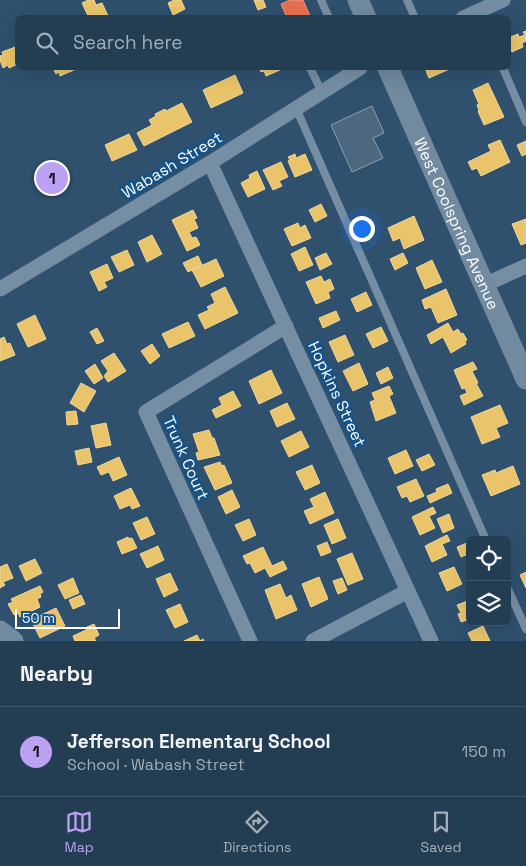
<!DOCTYPE html>
<meta charset="utf-8">
<style>
:root{--surface:#233d52;--page:#2b4459;--text:#f1f3f6;--muted:#a3aeb8;--line:#405669;--accent:#bca0f2}
body{margin:0;font-family:"Space Grotesk",sans-serif;background:var(--page);color:var(--text)}
.controls{position:absolute;right:15px;bottom:15px;display:grid;overflow:hidden;border-radius:8px;box-shadow:0 5px 20px #0002}
.controls button{width:45px;height:45px;display:grid;place-items:center;padding:0;border:0;border-bottom:1px solid var(--line);background:var(--surface);color:var(--text);font:25px sans-serif}
.scale{position:absolute;left:15px;bottom:12px;width:105px;box-sizing:border-box;padding-left:5px;border:2px solid #fff;border-top:0;font-size:14px;line-height:18px;white-space:nowrap;color:#fff;-webkit-text-stroke:4px #155288;paint-order:stroke}
.you{position:absolute;left:361px;top:228px;width:18px;height:18px;margin:-12px;border:4px solid #fff;border-radius:50%;background:#1a73e8;box-shadow:0 0 0 8px #1a73e833}
.badge{display:grid;place-items:center;width:32px;height:32px;border-radius:50%;background:var(--accent);color:#111;font-size:16px;font-weight:700}
.pin{position:absolute;translate:-50% -50%;border:2px solid #fff;box-shadow:0 1px 5px #0006}
.list{margin:0;padding:0;list-style:none}
h2{display:flex;justify-content:space-between;align-items:center;height:65px;margin:0;padding:0 20px;font-size:21px}
h2 small{font-size:16px;font-weight:400;color:var(--muted)}
.list li{display:grid;grid-template-columns:32px 1fr auto;gap:15px;align-items:center;box-sizing:border-box;height:90px;padding:0 20px;border-top:1px solid var(--line)}
.list b{display:block;font-size:19px;white-space:nowrap}
.list p{margin:0;font-size:16px;white-space:nowrap;color:var(--muted)}
.list em{font-size:16px;font-style:normal;color:var(--muted)}
.icon{flex:none;width:28px;height:28px;fill:none;stroke:currentColor;stroke-width:2;stroke-linecap:round;stroke-linejoin:round}
.map{position:relative;flex:none;width:526px;height:641px;overflow:hidden}
.search{position:absolute;background:var(--surface);box-shadow:0 5px 20px #0002;left:15px;right:15px;top:15px;height:55px;display:flex;align-items:center;gap:12px;box-sizing:border-box;padding:0 18px;border-radius:8px;color:var(--muted);font-size:19px}
.sheet{height:155px;background:var(--surface)}
nav{display:flex;justify-content:space-around;align-items:center;box-sizing:border-box;height:70px;border-top:1px solid var(--line);background:var(--surface);font-size:14px;color:var(--muted)}
nav a{display:grid;justify-items:center;gap:2px}
nav .on{color:var(--accent)}
.map>svg:first-child{display:block}
.homes{fill:#e9c46a;stroke:#f0d697}
.shops{fill:#e76f51;stroke:#ee9a85}
.building{fill:#4c677e;stroke:#8a9fb1}
.lines{fill:none;stroke-linecap:round;stroke-linejoin:round}
.lane{stroke:#768ea4;stroke-width:8}
.street{stroke:#768ea4;stroke-width:15}
.secondary{stroke:#718a9f;stroke-width:21}
.labels{text-anchor:middle;dominant-baseline:central;stroke-width:5;stroke-linejoin:round;paint-order:stroke}
.street-label{font-size:16px;fill:#fff;stroke:#155288}
</style>
<div class="map">
<svg width="526" height="641" viewBox="0 0 526 641">
<rect width="100%" height="100%" fill="#2f516e"/>
<path class="homes" d="M88,0H94L96,5L102,3L109,18H89L82,3Z
M174,0H181L185,9L173,15L168,3Z
M254,0H263L266,7L258,10Z
M526,31V41L522,43L523,47L512,52L508,45V38L518,34L519,37L525,35L523,32Z
M18,46V64L9,68L8,65L3,68L0,60V56L3,55L2,52Z
M53,68H76V69L60,76L59,72L56,74Z
M259,68H279L280,70L266,76L264,71L261,72Z
M425,68H452L429,78Z
M235,75L243,93L211,108L203,90Z
M488,83L504,117L484,125L478,111L479,110L477,105L479,104L473,90Z
M182,103L192,122L144,146L137,133L152,125L149,120L156,116L155,114L165,109L166,111Z
M129,134L137,150L112,161L105,145Z
M500,140L510,162L481,176L477,168L472,170L468,162L491,151L488,145Z
M526,141V154L522,156L517,145Z
M295,154L296,158L305,154L312,170L295,177L288,161L290,160L288,157Z
M281,162L288,177L279,181L282,186L273,190L263,170Z
M257,171L265,189L248,197L241,183L250,178L249,175Z
M321,204L327,216L315,222L309,210Z
M193,210L197,218L194,219L198,228L189,232L192,238L196,237L200,245L187,251L172,220Z
M414,216L424,240L404,249L400,238L393,241L388,228Z
M526,219V243L521,245L512,224Z
M298,223L300,228L305,225L311,238L292,246L284,229Z
M152,235L162,254L147,262L138,242Z
M305,247L313,265L299,271L291,254Z
M127,250L134,265L119,272L111,257Z
M326,253L332,264L320,270L315,258Z
M403,253L408,263L395,270L390,259Z
M198,256L202,265L188,272L183,263Z
M216,259L224,276L201,287L192,270Z
M432,260L442,282L425,289L416,268Z
M107,264L113,278L104,282L107,287L99,291L90,272Z
M321,276L324,282L330,279L334,289L328,292L330,298L316,304L306,282Z
M225,287L238,313L205,329L198,315L209,310L207,307L215,303L211,294Z
M446,289L457,315L438,323L431,307L425,309L422,300Z
M366,292L372,305L357,312L351,299Z
M336,311L340,320L323,328L319,318Z
M35,315L46,339L28,347L17,324Z
M188,322L195,336L169,348L162,334Z
M448,323L453,332L458,329L461,334L463,333L467,340L465,341L466,344L451,353L443,337L431,344L427,335Z
M381,327L388,341L373,348L366,334Z
M97,328L104,341L97,344L90,332Z
M345,335L354,355L338,362L329,342Z
M4,337L7,344L10,343L15,355L0,361V339Z
M152,344L160,356L150,364L141,351Z
M114,353L126,371L108,382L104,376L108,371L101,361Z
M473,362L477,369L472,371L478,383H476L483,396L464,405L460,396L467,393L465,388L462,389L454,370Z
M359,363L368,384L353,391L343,371Z
M95,364L103,378L94,384L85,371Z
M388,367L393,378L381,384L376,373Z
M271,370L282,393L259,404L249,381Z
M81,383L96,391L84,412L70,403Z
M389,386L393,394L389,396L396,413L376,421L370,402L375,400L372,393Z
M233,391L241,406L216,418L212,410L222,405L219,398Z
M287,403L295,419L277,427L270,411Z
M500,405L508,423L496,428L500,437L482,444L471,417Z
M76,411L78,424L67,425L66,412Z
M106,423L111,445L96,448L91,426Z
M209,430L212,438H214L220,455L198,460L196,453L199,452L193,434Z
M301,431L309,447L289,457L281,441Z
M89,448L92,462L78,465L75,451Z
M406,450L413,466L395,474L388,458Z
M429,454L435,465L422,471L416,460Z
M119,457L127,475L113,481L109,472L101,475L97,467Z
M220,462L222,466L224,465L232,483L215,490L204,467Z
M312,465L320,483L305,490L296,472Z
M513,466L520,484L491,496L482,475L495,470L496,473Z
M416,479L424,496L410,502L407,496L402,498L397,487Z
M448,484L452,493L430,503L427,496L437,492L436,489Z
M131,488L140,506L132,509L130,505L120,509L114,496Z
M232,490L240,507L226,514L218,497Z
M325,492L334,513L310,524L304,511L314,507L310,499Z
M433,507L436,513L429,516L435,528L420,535L412,517Z
M449,514L454,528L443,533L437,519Z
M147,517L155,534L141,540L133,523Z
M249,519L256,535L243,541L235,525Z
M338,519L346,538L332,544L324,525Z
M447,535L450,541L442,544L447,555L432,562L425,546Z
M128,537L129,539L132,538L137,548L122,554L117,542Z
M327,542L331,552L321,556L317,546Z
M467,543L470,553L461,557L457,547Z
M158,546L164,560L147,568L140,554Z
M263,547L272,566L283,561L287,569L270,577L265,568L255,573L250,563L247,564L243,556Z
M352,553L363,579L348,585L337,559Z
M35,559L42,573L26,581L19,566Z
M7,564L13,578L3,582L5,585L0,588V567Z
M454,567L462,584L447,591L439,573Z
M526,572V588L520,575Z
M170,573L178,590L164,597L156,579Z
M319,577L328,599L311,607L302,584Z
M73,578L79,593L65,599L58,585Z
M342,578L347,590L338,594L333,581Z
M280,584L286,598L291,595L297,610L276,619L265,590Z
M40,586L43,592L40,594L41,597L37,599L40,607L20,617L18,613L14,615L8,604L13,602L11,599Z
M81,595L85,604L73,609L69,600Z
M470,600V619L461,622L458,614L461,613L457,605Z
M180,604L188,622L175,628L166,610Z
M56,608L65,626L40,638L31,620Z
M94,624L99,635L94,638L96,641H75L73,636L88,629L87,627Z
M483,626L490,641H472L468,633Z
M197,635L200,641L203,639L204,641H184Z"/>
<path class="shops" d="M290,0H303L311,18H287L281,4Z"/>
<path class="building" d="M372,106L384,133L373,138L383,158L352,172L331,125Z"/>
<g class="lines">
<path class="lane" d="M321,0L329,18
M407,0L415,18
M310,68L322,92
M503,68L526,122
M296,108L486,540
M507,587L526,629"/>
<path class="street" d="M463,18L503,0
M210,163L431,641
M484,285L526,266
M0,289L210,163L360,68
M250,641L146,412L286,326
M313,641L408,591"/>
<g class="secondary">
<path d="M358,0L366,18"/>
<path id="s1" d="M388,68L526,379"/>
<path d="M0,631L13,641"/>
</g>
</g>
<g class="labels">
<g class="street-label">
<text transform="translate(172 165) rotate(-31)">Wabash Street</text>
<text stroke="none"><textPath href="#s1" startOffset="170">West Coolspring Avenue</textPath></text>
<text transform="translate(337 394) rotate(65)">Hopkins Street</text>
<text transform="translate(186 458) rotate(66)">Trunk Court</text>
</g>
</g>
</svg>
<div class="controls">
<button><svg class="icon" aria-label="locate" viewBox="0 0 24 24"><circle cx="12" cy="12" r="6"/><path d="M12 2v4M12 18v4M2 12h4M18 12h4"/></svg></button>
<button><svg class="icon" aria-label="layers" viewBox="0 0 24 24"><path d="M12 4l9 5-9 5-9-5zM3 14l9 5 9-5"/></svg></button>
</div>
<div class="scale">50 m</div>
<div class="you"></div>
<div class="pin badge" style="left:52px;top:178px">1</div>
<div class="search"><svg class="icon" aria-label="search" viewBox="0 0 24 24"><circle cx="10" cy="10" r="6"/><path d="M15 15l6 6"/></svg>Search here</div>
</div>
<section class="sheet">
<h2>Nearby<small></small></h2>
<ul class="list">
<li><span class="badge">1</span><div><b>Jefferson Elementary School</b><p>School · Wabash Street</p></div><em>150 m</em></li>
</ul>
</section>
<nav>
<a class="on"><svg class="icon" aria-label="map" viewBox="0 0 24 24"><path d="M3 6l6-2 6 2 6-2v14l-6 2-6-2-6 2zM9 4v14M15 6v14"/></svg>Map</a>
<a><svg class="icon" aria-label="directions" viewBox="0 0 24 24"><path d="M12 3l9 9-9 9-9-9zM9 14v-3h6M13 9l2 2-2 2"/></svg>Directions</a>
<a><svg class="icon" aria-label="saved" viewBox="0 0 24 24"><path d="M7 4h10v16l-5-4-5 4z"/></svg>Saved</a>
</nav>
